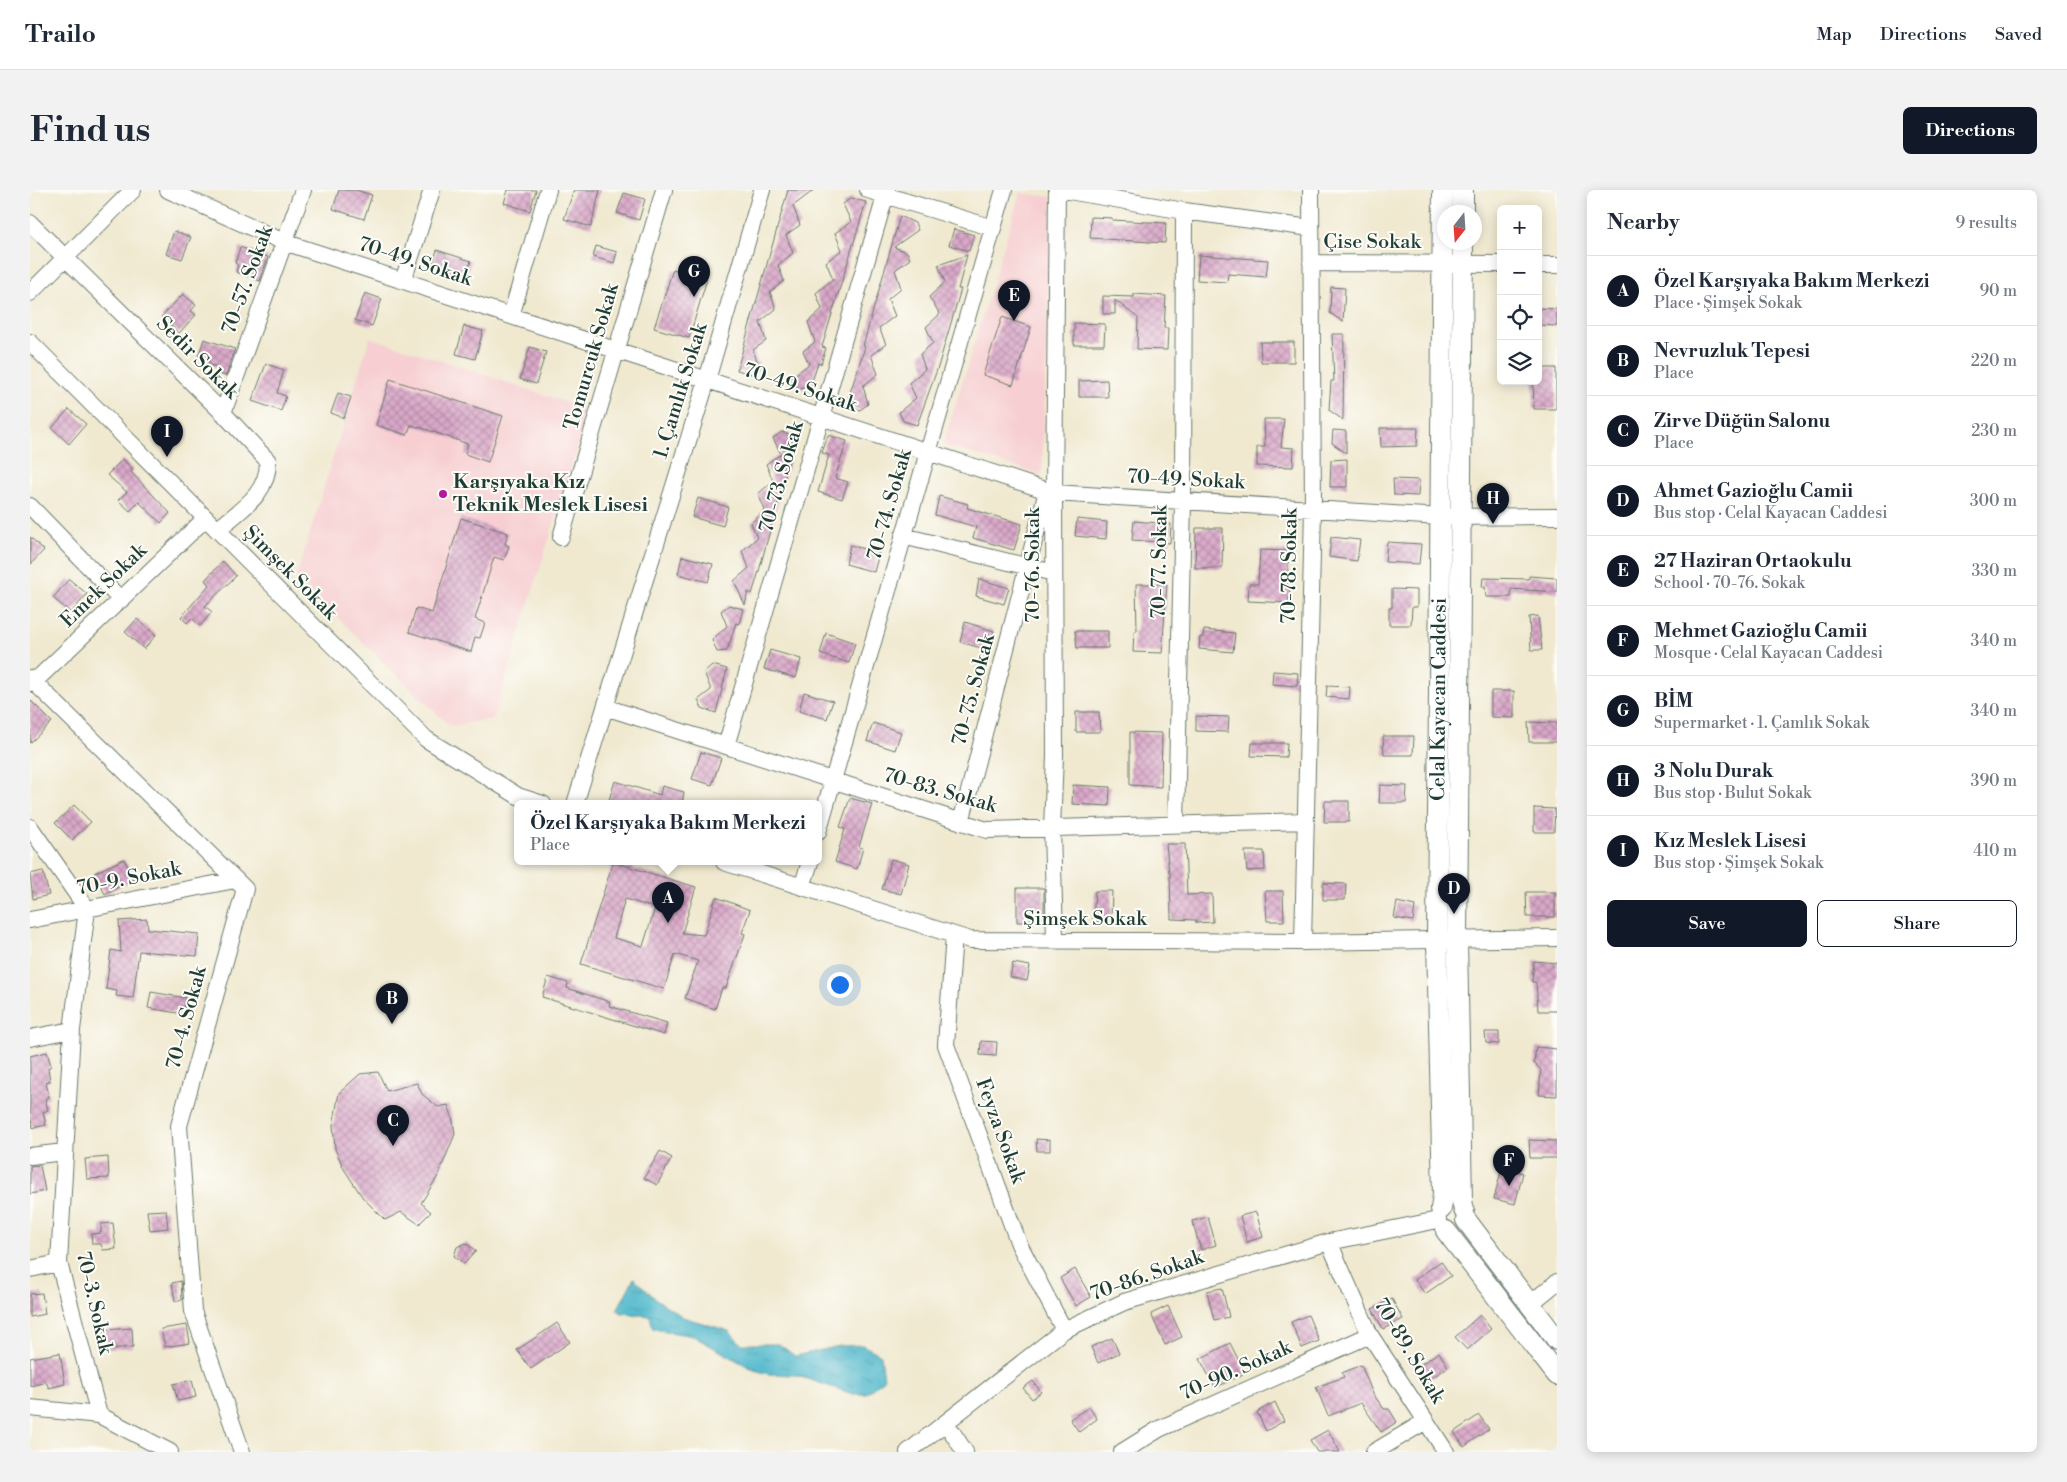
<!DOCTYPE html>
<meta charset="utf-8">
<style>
:root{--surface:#fff;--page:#f2f2f3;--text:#1f2937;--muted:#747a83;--line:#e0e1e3;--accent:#111827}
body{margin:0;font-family:"Libre Bodoni",serif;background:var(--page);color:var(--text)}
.controls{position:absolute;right:15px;top:15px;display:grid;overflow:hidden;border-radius:8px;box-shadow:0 2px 12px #0003}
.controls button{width:45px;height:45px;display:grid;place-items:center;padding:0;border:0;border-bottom:1px solid var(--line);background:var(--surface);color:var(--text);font:25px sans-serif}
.compass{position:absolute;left:1407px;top:15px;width:45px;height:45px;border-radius:50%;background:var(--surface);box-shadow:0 2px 12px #0003;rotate:197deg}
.you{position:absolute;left:809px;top:794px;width:18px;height:18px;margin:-12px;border:4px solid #fff;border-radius:50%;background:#1a73e8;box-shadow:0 0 0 8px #1a73e833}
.badge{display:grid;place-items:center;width:32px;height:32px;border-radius:50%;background:var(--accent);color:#fff;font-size:16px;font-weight:700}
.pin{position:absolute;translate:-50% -41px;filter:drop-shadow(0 1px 2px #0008)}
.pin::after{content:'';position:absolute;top:26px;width:18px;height:15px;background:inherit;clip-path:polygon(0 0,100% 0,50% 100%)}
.popup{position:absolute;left:484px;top:610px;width:308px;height:65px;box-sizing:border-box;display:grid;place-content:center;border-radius:8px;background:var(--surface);filter:drop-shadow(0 1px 4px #0005);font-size:16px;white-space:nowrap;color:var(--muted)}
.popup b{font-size:19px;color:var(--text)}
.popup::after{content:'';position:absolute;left:50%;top:100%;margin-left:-10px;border:10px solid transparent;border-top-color:var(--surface)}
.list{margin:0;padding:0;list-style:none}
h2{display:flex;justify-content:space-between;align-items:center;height:65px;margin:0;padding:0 20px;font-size:21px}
h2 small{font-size:16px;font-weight:400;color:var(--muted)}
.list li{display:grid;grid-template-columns:32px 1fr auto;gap:15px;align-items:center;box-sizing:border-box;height:70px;padding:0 20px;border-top:1px solid var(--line)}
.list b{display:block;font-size:19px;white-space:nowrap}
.list p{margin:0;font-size:16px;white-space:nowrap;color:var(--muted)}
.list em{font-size:16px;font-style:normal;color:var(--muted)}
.actions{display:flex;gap:10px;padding:15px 20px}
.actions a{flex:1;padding:11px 0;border:1px solid var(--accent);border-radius:8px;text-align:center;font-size:18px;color:var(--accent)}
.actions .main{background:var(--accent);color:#fff}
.icon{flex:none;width:28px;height:28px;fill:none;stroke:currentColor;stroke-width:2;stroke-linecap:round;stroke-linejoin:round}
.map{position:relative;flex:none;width:1527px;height:1262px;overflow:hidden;border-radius:8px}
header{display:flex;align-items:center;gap:30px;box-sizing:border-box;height:70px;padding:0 25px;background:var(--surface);border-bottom:1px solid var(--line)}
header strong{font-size:24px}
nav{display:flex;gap:28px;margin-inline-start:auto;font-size:18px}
.intro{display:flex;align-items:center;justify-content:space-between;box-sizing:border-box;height:120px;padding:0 30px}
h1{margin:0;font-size:35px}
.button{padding:12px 22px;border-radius:8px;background:var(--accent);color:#fff;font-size:18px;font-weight:700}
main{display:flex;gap:30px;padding:0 30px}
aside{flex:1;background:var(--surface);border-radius:8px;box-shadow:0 2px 12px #0003}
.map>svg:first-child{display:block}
.built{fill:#f7cfd2}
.water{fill:url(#water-ripples);stroke:#367a7f}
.building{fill:url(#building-cross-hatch);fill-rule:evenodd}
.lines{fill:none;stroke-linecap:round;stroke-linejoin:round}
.minor-casing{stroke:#68796b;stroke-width:18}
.tertiary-casing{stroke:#68796b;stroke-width:22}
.minor{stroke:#fff;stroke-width:16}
.tertiary{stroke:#fff;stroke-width:20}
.poi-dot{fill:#b5179e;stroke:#fdfcf7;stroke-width:2}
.labels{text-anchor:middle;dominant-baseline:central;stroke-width:4;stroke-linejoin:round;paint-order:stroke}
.street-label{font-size:20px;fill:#1f3d34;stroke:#fdfcf7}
.poi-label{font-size:20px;font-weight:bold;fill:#1f3d34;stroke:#fdfcf7;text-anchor:start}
</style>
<header>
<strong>Trailo</strong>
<nav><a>Map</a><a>Directions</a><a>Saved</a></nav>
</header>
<div class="intro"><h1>Find us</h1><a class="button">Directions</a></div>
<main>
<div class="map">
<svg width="1527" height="1262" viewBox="0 0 1527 1262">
<defs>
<pattern id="water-ripples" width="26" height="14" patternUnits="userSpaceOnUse" patternTransform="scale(1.25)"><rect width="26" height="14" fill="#4cb6ca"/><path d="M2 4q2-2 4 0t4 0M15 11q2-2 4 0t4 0" fill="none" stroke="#3f95a5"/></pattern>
<pattern id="building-cross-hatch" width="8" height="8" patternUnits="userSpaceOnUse" patternTransform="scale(1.25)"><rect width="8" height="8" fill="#daa8c9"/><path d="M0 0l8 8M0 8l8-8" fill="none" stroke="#b08aa4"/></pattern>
</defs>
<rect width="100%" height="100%" fill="#fdfcf7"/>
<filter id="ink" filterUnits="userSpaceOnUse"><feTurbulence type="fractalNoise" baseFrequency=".02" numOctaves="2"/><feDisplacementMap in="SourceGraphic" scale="10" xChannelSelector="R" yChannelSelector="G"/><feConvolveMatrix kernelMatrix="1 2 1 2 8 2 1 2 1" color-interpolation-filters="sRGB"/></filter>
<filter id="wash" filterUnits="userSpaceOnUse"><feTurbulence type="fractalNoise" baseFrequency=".0096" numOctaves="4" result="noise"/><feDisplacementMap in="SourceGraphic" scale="20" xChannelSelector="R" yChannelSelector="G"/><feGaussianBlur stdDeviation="1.12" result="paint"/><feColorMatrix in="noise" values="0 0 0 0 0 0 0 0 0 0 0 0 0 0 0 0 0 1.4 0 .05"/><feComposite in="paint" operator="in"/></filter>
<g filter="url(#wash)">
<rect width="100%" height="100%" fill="#f0e9d0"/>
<path class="built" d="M990,3L1022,7L1012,285L913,255Z
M340,147L559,220L463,529L420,536L266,388Z"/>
<path class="water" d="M604,1088L626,1109L653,1127L699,1141L712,1154H749L765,1166L810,1156L833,1155L851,1165L854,1189L836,1204H823L765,1185L738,1184L724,1180L663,1146L623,1139L620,1126L592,1123L587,1120Z"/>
<g id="blocks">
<path class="building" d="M309,0H326L342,5L334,29L303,19Z
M478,0H506L500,21L474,13Z
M544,0H570L561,37L534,29Z
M758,0H784L763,16L770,35L756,45L763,63L748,75L754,91L740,102L746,119L730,132L736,151L723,160L730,178L722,184L707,180Z
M594,3L615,9L609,30L587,23Z
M821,8L836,12L792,157L796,158L791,174L788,173L779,201L765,196L762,187L779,174L773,161L785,152L778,132L792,119L786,103L803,89L796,72L812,60L805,43L821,32L813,14Z
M870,26L885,33L888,40L864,57L877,62L880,69L865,80L871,98L858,109L865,126L849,138L856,154L841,165L848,184L833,196L838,214L830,220L816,215L835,157L833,156Z
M1061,27L1082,28V30L1136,33L1135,53L1060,48Z
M924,39L944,45L939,61L919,55Z
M144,41L161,47L152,69L136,64Z
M566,56L587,62L584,73L563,67Z
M210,57L238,67L230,91L206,82L208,75L205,73Z
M407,60L441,71L435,90L401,79Z
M937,65L928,99H931L908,177L887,235L873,231L869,222L886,208L879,193L895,179L890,164L903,153L896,137L910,124L899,107L915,92L908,75Z
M1169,65L1238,70L1236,87L1198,84L1197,92L1167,90Z
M643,79L677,89L659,148L624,138Z
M1301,97L1315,98L1313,132L1300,123Z
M335,103L352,109L342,136L325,130Z
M153,104L166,115L161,121L166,125L149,143L131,127Z
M1104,104L1136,106L1134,138H1138L1137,160L1107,159L1108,128L1085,110V124H1073V106L1104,107Z
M1508,118L1527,119V136L1508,135Z
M972,127L1001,137L983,195L953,185Z
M1044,133L1075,134L1074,155H1044Z
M434,136L453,141L445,169L426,164Z
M1302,144H1314L1313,230L1299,220L1301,191H1304Z
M174,149L205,159L196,186L186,183L188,177L179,175V171L168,167Z
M1230,152H1264V172H1231Z
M500,157L516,162L506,194L490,189Z
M236,174L254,180L247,203L256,206L251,221L222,211Z
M1508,178H1526V219H1504L1503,191H1508Z
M360,189L473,226L458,272L435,264L438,254L395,239L381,235L377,245L346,235Z
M1077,190L1078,207H1049V191Z
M308,203L321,207L314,228L301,223Z
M39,219L56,234L39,254L22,238Z
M1234,229H1254L1251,257L1264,258L1263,277L1227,276V257H1235Z
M1350,238H1388L1387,256L1351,257Z
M1303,240L1316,241V263L1302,253Z
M752,242L766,246L727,388L722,404L718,402L715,415L704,391L719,378L712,361L727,348L721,333L735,320L728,304L743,291L736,274L751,264L743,248Z
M798,245L817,251L805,288L818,292L812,309L788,302L799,265L792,263Z
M93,269L103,280L101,282L140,323L131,333L109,312L100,321L88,310L97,302L77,285Z
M1317,269V297H1300L1301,270Z
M1363,289L1389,290L1388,306L1364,305Z
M909,306L938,314L937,318L992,334L984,360L943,348L946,337L905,325Z
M668,308L698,317L693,336L662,327Z
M431,328L478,343L475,354L479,356L474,370L464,367L454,400L445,429L455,433L450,448L445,447L441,462L379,442L386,418L402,423Z
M1047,329L1077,332L1076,349L1045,346Z
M1104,331L1141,334L1140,353L1102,350Z
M1166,338H1193L1192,378H1165Z
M0,347L14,360L0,375Z
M1301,347L1330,350L1327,371L1299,367Z
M1357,352L1391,354L1389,374L1355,372Z
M820,355L849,363L844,382L816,374Z
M1230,360L1259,361L1257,396H1260L1259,413L1218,411L1219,394H1228Z
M652,366L683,374L678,392L648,384Z
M193,371L206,386L175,416L182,422L170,436L162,428L157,433L151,427L179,395L175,390Z
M1499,386L1527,388V402L1481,399V407H1456L1455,397H1452L1453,388L1499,389Z
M39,389L57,404L41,423L23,408Z
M949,389L979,398L974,414L946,406Z
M1106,394H1137L1132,463L1103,462L1104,441H1107Z
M1362,399L1387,400V417H1382L1381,435H1359V418H1362Z
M699,415L713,419L709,434L706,433L697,461L687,462L682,450L697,436L691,421Z
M1508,426L1512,460H1501L1499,427Z
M107,429L126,445L114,459L95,442Z
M935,432L964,441L958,460L930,452Z
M1174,440L1205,443L1203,462L1169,459L1170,447H1173Z
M1045,441H1078V458H1047Z
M796,443L825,453L819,473L790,464Z
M740,460L771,469L766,488L734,479Z
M682,475L697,479L686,523L672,518L668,510L681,500L674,482Z
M1243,481L1268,483L1267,496L1242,494Z
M1297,496L1320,497L1319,509L1296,507Z
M1461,501H1484V528L1461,527Z
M774,502L803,511L797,529L769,521Z
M0,510L22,532L0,553Z
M1046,522H1069L1070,542H1046Z
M1166,526L1199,527L1198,542L1166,541Z
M1498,532L1527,533V552H1499Z
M843,533L871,542L865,560L837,551Z
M1100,542L1132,543L1131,597L1100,595Z
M1353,546H1384L1383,565H1354Z
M1222,553H1257L1256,567L1221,566Z
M671,562L691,568L682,595L662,589Z
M585,591L630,605L632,596L654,602L652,614H592L579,610Z
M1043,595L1080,597L1079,616L1042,614Z
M1350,595L1377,596L1376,613H1349Z
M820,608L842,614L829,657L833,658L827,679L805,672L815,639L810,637Z
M1295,611H1319V632H1294Z
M44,615L61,632L42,650L25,633Z
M1504,618L1525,619L1524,642H1504Z
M1136,654H1155L1157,705L1182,704L1183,732L1166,733V730L1141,729L1140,683H1139Z
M1215,661H1234L1235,680L1217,681Z
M94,669L104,689L75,704L64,683Z
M861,669L879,674L871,704L852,699Z
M583,672L666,697L652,743L674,745L686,707L720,720L712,743L715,744L712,753L696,798H692L685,819L655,808L668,771L645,764L634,799L551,774ZM595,709L625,718L613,756L584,748Z
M13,681L19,705L3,709L0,684Z
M1293,693L1316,694L1315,710H1293Z
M987,698H1014V732H987Z
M1065,701H1082L1081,732L1063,731Z
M1235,701H1253L1254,731H1237Z
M1496,702H1525V727H1497Z
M1367,712L1385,716L1383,731L1364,728Z
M117,729L118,739L169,744L167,766L109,761L103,808L86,806L87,801L76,799L81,760L91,762L89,731Z
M1504,771L1527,773V821H1508L1506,792H1502Z
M983,773L1000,776L997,791L980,787Z
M518,787L538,793L537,798L580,812L579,816L637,833L634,845L512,807Z
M121,802L156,808L153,824L118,818Z
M1455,842H1469V854L1456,853Z
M951,851L967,852L966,866L950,865Z
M1506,857L1527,859V906L1509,905L1511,880L1504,873Z
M17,862L21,876L18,878L20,891L16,892L19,907L15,909L18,920L13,922L16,935L3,938L0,926V866Z
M348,882L357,901L387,893L392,904L408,917L418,915L422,926L425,944L408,986L391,1013L401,1022L389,1034L371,1022L355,1030L333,1008L314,979L305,959L303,935L309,903L330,884Z
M1006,949L1020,950V961H1007Z
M1499,950L1527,951V968H1500Z
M630,961L642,968L627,995L614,988Z
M78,967L79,988L57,989L55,969Z
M10,975L15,1001L0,1004V976Z
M1472,977L1493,983L1485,1014L1464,1009Z
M136,1020L138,1038L120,1040L117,1021Z
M1226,1022L1233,1047L1217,1052L1210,1026Z
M1178,1027L1186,1055L1171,1060L1162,1031Z
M83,1033L86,1059L73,1060L71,1054H62L61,1044L71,1043V1034Z
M436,1053L446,1061L434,1074L424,1066L427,1057Z
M1411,1071L1421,1086L1395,1104L1385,1090Z
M1045,1079L1061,1107L1046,1116L1030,1088Z
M151,1091L152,1110L145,1111L142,1093Z
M1192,1098L1199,1127L1184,1130L1177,1101Z
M12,1103L15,1124L0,1127V1104Z
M1362,1109L1373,1129L1353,1139L1342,1119Z
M1138,1116L1152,1147L1135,1155L1121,1124Z
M1278,1125L1289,1151L1272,1158L1261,1132Z
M1450,1125L1461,1139L1437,1160L1425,1147Z
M527,1133L540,1152L501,1179L487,1160Z
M157,1135L160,1153L135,1157L131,1139Z
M102,1138L103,1157L77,1159L74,1140Z
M1082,1148L1089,1163L1068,1173L1061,1157Z
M1200,1153L1215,1183L1185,1198L1170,1169Z
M1409,1162L1418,1177L1394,1193L1384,1179Z
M30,1163L35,1194L19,1198L16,1192L0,1196V1168Z
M1331,1175L1343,1204L1354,1219H1359L1367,1232L1351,1242L1331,1213L1298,1226L1286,1197L1314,1187L1312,1183Z
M162,1190L166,1207L148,1211L143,1194Z
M1003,1191L1011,1202L1002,1209L993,1198Z
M1245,1212L1254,1231L1236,1241L1227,1222Z
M1059,1217L1067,1229L1049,1242L1040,1229Z
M1449,1225L1459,1239L1434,1257L1424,1242Z
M1298,1240L1310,1262H1287L1280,1250Z"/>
</g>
</g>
<g filter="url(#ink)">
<use href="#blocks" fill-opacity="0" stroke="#68796b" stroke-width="1"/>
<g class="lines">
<defs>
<path id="minor" d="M138,0L254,52L1024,303L1411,327L1527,326
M838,0L963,38
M1033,0L1154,21L1281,38
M0,33L193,223L238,271C238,305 211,319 187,340
M1281,73L1471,74
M1508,75H1527
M373,91L402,0
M0,103L103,0
M481,126L518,0
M0,152L396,549L488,606L513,614
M193,223L273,0
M0,316L91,410
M873,346L1024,383
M531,347L634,0
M0,488L215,699L149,936L163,1121L212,1262
M0,493L4,492L176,328
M575,517L957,640L1276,631
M696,556L857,0
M545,614L677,190L732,0
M931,632L1017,301
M1146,635L1153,311L1154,21
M0,637L57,719L42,840L29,1073L69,1225
M788,642L974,0
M694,672L940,750L1273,752L1527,748
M772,697L780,672
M0,730L205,690
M924,745L916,855L989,1054L1034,1140
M1025,750L1022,638L1025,566L1024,303L1027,0
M1273,752L1283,318L1281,0
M0,848L42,840
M0,966L34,962
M1299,1052L1340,1145L1416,1262
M0,1079L29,1073
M1500,1114L1527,1092
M0,1218L69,1225L140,1262
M916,1233L935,1262
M878,1262L1034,1140L1094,1112L1299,1052L1408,1030
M1092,1262L1129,1239L1340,1145
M1344,1262L1396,1231"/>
<g id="tertiary">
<path d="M1433,22V0"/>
<path d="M1433,52L1427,750L1432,1011L1434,1020"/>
<path id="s1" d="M1411,1019L1413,1005L1407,750L1413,0"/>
<path d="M1436,1030L1527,1150"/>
<path d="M1416,1041L1527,1185"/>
</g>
</defs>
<use href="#minor" class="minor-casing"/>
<use href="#tertiary" class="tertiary-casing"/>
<use href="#minor" class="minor"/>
<use href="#tertiary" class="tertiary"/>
</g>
</g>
<circle class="poi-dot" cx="413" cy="304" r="5"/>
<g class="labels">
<g class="street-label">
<text x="1342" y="52">Çise Sokak</text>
<text transform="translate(385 72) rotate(18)">70-49. Sokak</text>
<text transform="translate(218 90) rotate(-70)">70-57. Sokak</text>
<text transform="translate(562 167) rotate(-74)">Tomurcuk Sokak</text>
<text transform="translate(167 168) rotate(45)">Sedir Sokak</text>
<text transform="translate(770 198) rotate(18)">70-49. Sokak</text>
<text transform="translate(651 201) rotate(-73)">1. Çamlık Sokak</text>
<text transform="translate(752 287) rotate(-74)">70-73. Sokak</text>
<text transform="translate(1156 290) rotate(3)">70-49. Sokak</text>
<text transform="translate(860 315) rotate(-74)">70-74. Sokak</text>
<text transform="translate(1130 372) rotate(-89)">70-77. Sokak</text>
<text transform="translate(1003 375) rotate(-90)">70-76. Sokak</text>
<text transform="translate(1260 376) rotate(-89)">70-78. Sokak</text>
<text transform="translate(260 383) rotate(45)">Şimşek Sokak</text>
<text transform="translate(74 396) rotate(-44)">Emek Sokak</text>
<text transform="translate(944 500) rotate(-75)">70-75. Sokak</text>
<text stroke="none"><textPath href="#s1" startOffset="510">Celal Kayacan Caddesi</textPath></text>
<text transform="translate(910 601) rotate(16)">70-83. Sokak</text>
<text transform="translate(99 689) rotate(-11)">70-9. Sokak</text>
<text x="1055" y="729">Şimşek Sokak</text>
<text transform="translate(157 828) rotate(-75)">70-4. Sokak</text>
<text transform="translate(970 941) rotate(70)">Feyza Sokak</text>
<text transform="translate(1117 1086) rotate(-19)">70-86. Sokak</text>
<text transform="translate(64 1113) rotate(77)">70-3. Sokak</text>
<text transform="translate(1379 1161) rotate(59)">70-89. Sokak</text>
<text transform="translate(1206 1181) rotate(-24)">70-90. Sokak</text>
</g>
<g class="poi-label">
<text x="423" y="292">Karşıyaka Kız<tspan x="423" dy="23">Teknik Meslek Lisesi</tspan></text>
</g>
</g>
</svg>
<div class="controls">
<button>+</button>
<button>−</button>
<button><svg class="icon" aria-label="locate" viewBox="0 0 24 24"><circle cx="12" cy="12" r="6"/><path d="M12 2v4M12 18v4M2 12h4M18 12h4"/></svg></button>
<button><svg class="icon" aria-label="layers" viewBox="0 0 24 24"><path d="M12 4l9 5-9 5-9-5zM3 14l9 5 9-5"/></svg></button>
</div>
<svg class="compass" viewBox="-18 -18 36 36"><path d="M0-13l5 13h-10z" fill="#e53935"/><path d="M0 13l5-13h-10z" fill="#747a83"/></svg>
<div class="you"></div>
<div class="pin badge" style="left:638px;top:733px">A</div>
<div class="popup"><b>Özel Karşıyaka Bakım Merkezi</b>Place</div>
<div class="pin badge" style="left:362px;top:834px">B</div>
<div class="pin badge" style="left:363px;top:956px">C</div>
<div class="pin badge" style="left:1424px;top:724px">D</div>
<div class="pin badge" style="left:984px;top:131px">E</div>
<div class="pin badge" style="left:1479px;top:996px">F</div>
<div class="pin badge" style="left:664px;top:107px">G</div>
<div class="pin badge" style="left:1463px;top:334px">H</div>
<div class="pin badge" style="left:137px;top:267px">I</div>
</div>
<aside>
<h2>Nearby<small>9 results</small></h2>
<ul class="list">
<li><span class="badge">A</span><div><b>Özel Karşıyaka Bakım Merkezi</b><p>Place · Şimşek Sokak</p></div><em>90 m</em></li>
<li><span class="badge">B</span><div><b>Nevruzluk Tepesi</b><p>Place</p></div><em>220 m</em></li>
<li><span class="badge">C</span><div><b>Zirve Düğün Salonu</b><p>Place</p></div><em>230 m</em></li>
<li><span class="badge">D</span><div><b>Ahmet Gazioğlu Camii</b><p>Bus stop · Celal Kayacan Caddesi</p></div><em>300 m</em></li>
<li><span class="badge">E</span><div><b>27 Haziran Ortaokulu</b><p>School · 70-76. Sokak</p></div><em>330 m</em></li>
<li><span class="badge">F</span><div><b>Mehmet Gazioğlu Camii</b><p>Mosque · Celal Kayacan Caddesi</p></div><em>340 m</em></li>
<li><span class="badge">G</span><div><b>BİM</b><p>Supermarket · 1. Çamlık Sokak</p></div><em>340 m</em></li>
<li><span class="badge">H</span><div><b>3 Nolu Durak</b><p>Bus stop · Bulut Sokak</p></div><em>390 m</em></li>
<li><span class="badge">I</span><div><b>Kız Meslek Lisesi</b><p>Bus stop · Şimşek Sokak</p></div><em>410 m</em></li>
</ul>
<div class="actions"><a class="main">Save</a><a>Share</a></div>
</aside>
</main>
